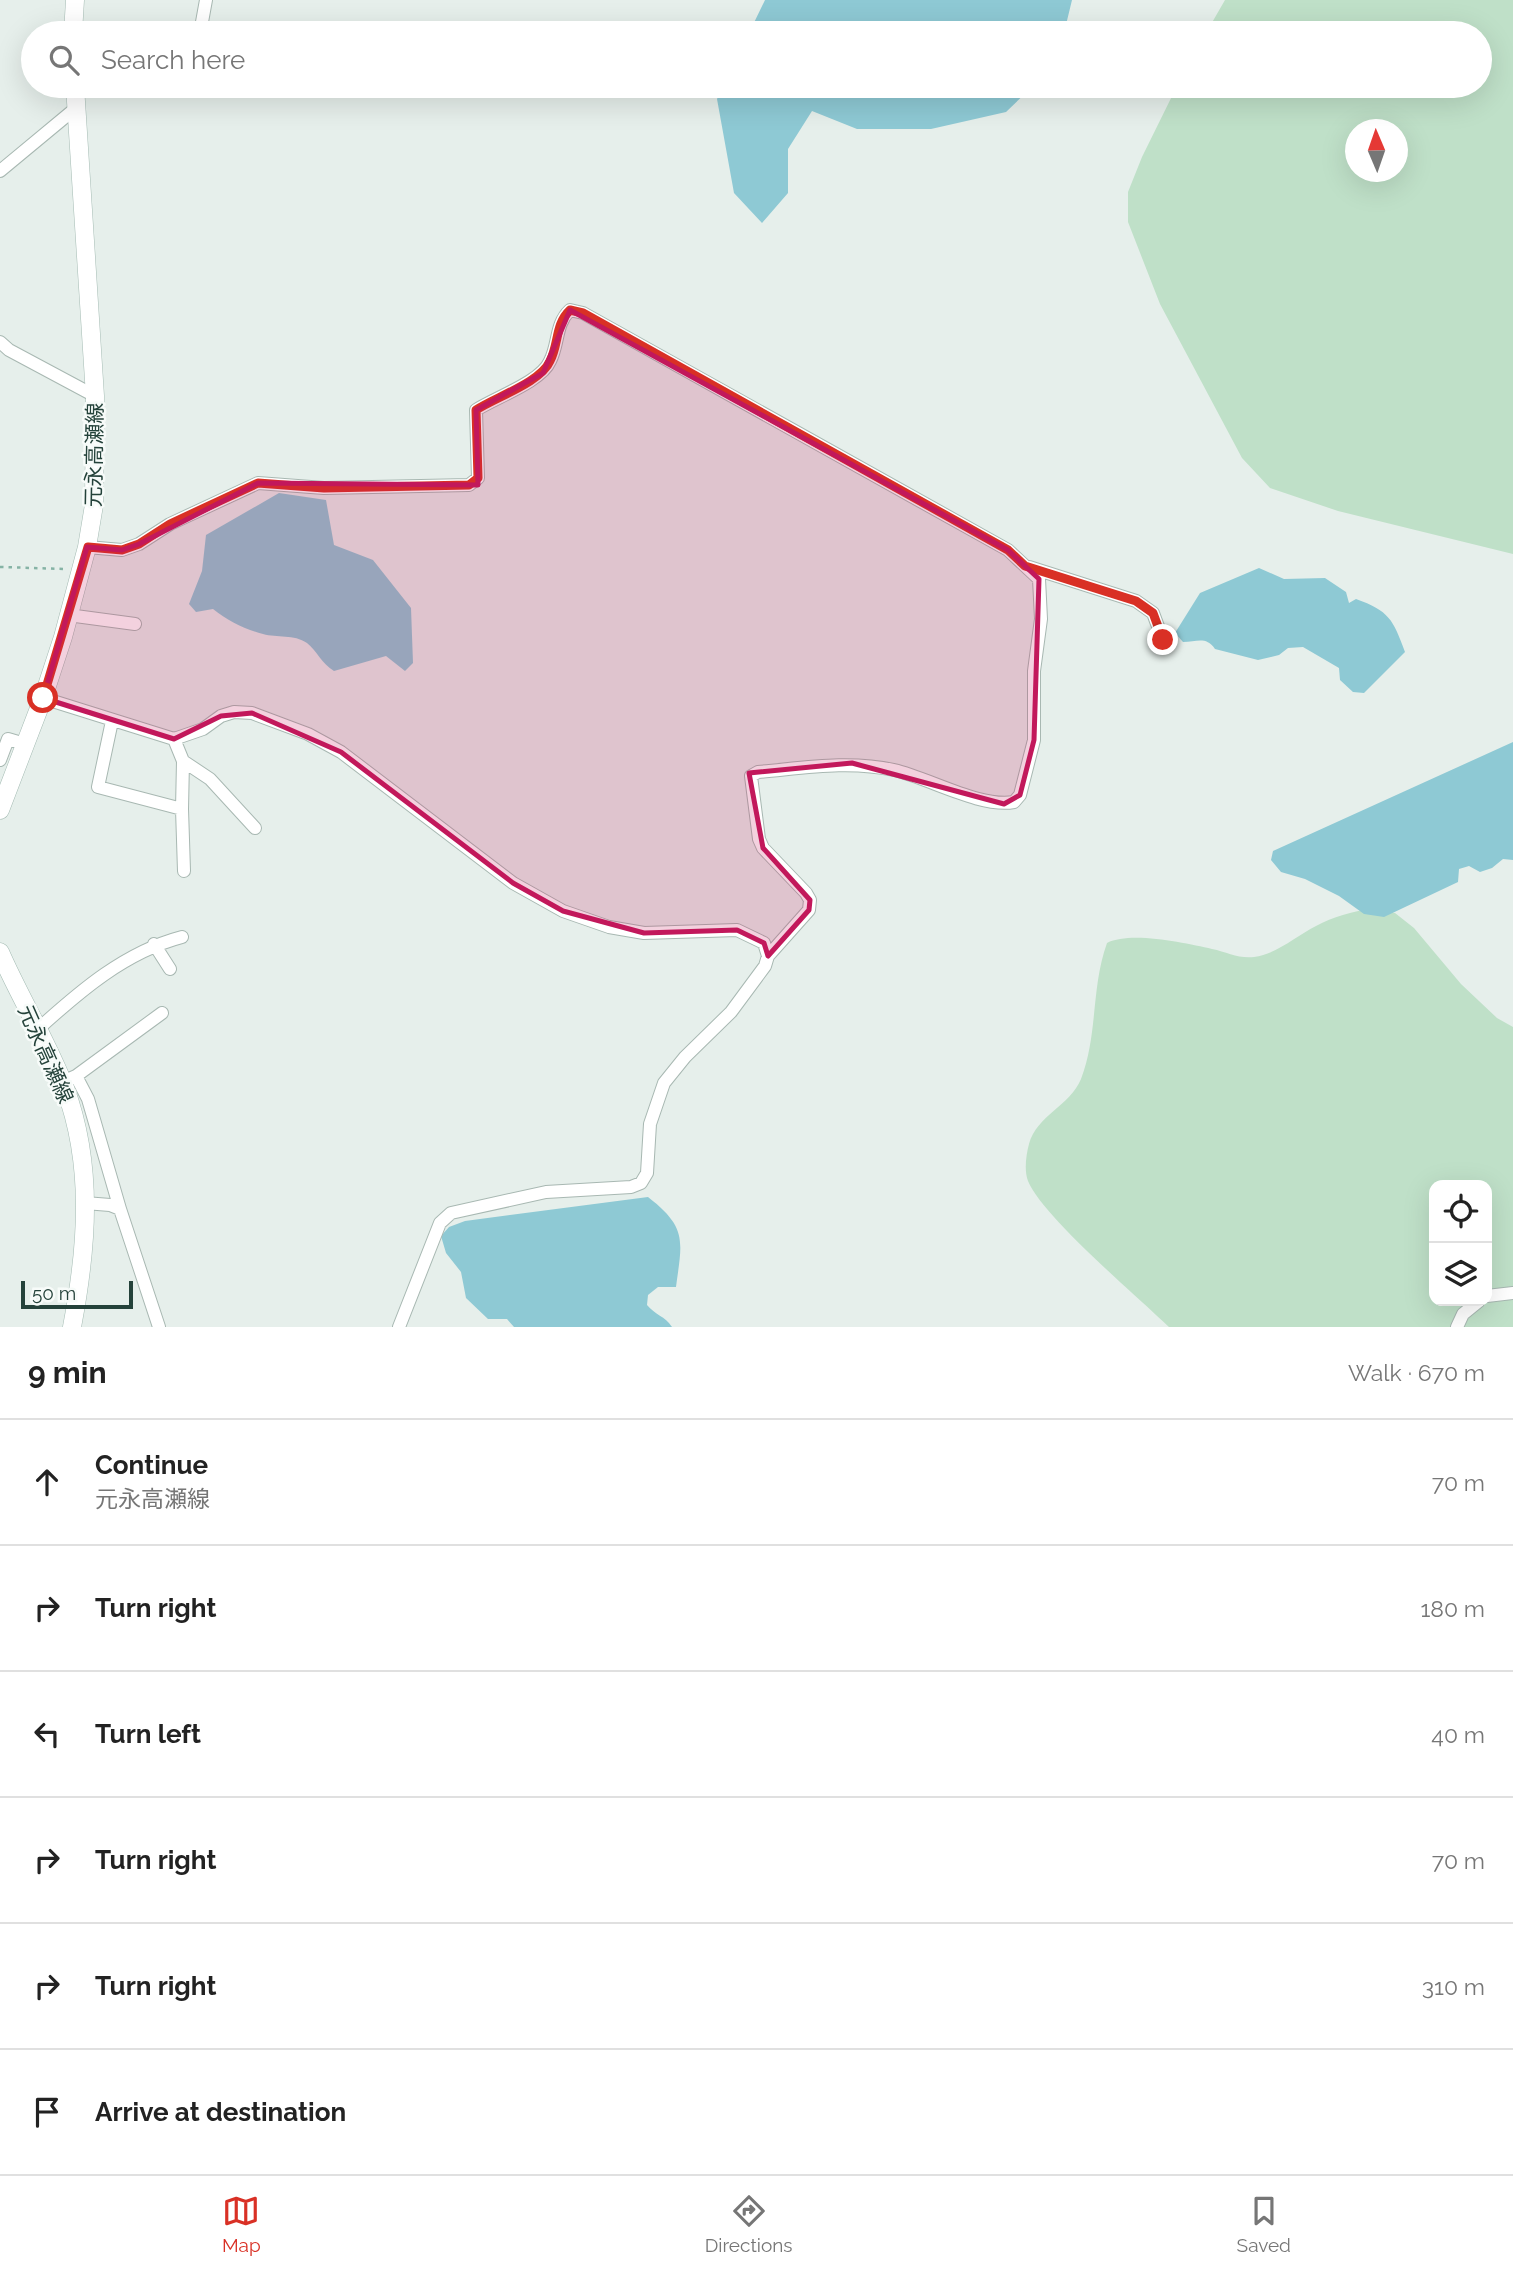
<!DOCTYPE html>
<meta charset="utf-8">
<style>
:root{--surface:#fff;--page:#f6f6f6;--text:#222;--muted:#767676;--line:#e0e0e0;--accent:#d93025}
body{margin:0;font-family:Raleway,"Noto Sans JP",sans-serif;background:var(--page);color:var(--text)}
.controls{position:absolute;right:21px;bottom:21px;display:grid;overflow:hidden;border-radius:14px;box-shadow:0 7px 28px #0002}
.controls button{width:63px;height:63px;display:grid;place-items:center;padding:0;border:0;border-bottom:2px solid var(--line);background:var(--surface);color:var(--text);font:35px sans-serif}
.compass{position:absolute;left:1345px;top:119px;width:63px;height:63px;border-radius:50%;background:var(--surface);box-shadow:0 7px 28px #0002;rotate:358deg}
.scale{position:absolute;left:21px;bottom:18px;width:112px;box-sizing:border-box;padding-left:7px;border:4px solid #24423a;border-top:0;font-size:19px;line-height:24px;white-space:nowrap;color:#24423a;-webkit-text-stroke:5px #f7fbf9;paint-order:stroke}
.stop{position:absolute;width:21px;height:21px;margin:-16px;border:5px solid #d93025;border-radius:50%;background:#fff}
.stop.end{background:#d93025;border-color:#fff;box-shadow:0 2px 7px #0008}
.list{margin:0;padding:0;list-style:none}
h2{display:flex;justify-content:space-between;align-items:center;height:91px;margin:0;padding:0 28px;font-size:30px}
h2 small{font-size:23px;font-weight:400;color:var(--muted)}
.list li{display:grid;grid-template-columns:46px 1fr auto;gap:21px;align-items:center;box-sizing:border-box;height:126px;padding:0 28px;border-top:2px solid var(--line)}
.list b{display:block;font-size:26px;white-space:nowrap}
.list p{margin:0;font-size:23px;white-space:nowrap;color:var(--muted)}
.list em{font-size:23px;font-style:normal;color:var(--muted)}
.icon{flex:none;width:38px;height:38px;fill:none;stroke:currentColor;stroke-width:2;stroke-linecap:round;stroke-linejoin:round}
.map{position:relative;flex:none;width:1513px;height:1327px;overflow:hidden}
.search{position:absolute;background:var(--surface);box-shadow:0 7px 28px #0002;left:21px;right:21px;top:21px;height:77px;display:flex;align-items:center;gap:18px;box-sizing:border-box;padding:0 24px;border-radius:38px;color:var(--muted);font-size:26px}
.sheet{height:847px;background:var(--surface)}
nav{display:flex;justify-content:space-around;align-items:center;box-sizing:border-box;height:98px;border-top:2px solid var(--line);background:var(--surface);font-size:19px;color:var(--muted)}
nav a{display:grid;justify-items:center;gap:4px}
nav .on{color:var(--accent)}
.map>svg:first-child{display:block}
.green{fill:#bfe0c8;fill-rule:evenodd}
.water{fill:#8ec9d4}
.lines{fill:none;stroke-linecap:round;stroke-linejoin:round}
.minor-casing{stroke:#a8b8b2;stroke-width:14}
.secondary-casing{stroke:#a4bbb3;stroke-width:19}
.path{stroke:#86b3a5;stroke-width:2.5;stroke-dasharray:3.5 5;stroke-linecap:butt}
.minor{stroke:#fff;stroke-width:12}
.secondary{stroke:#fff;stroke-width:18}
.route{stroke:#d93025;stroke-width:9}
.marked{fill:#c2185b;fill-opacity:0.2;stroke:#c2185b;stroke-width:5;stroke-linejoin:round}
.labels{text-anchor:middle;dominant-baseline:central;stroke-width:5;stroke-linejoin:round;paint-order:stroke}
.street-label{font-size:21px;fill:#24423a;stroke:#f7fbf9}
</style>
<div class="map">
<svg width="1513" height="1327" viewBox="0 0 1513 1327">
<rect width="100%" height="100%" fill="#e6efeb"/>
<path class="green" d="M1225,0H1513V554L1338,511L1270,488L1242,458L1160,304L1128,222V192L1142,157L1177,86H1480V33H1206ZM1356,130H1398V172H1356Z
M1372,909L1395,913L1414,928L1461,984L1497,1018L1513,1027V1327H1169C1137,1296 1043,1217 1028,1181C1024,1171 1026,1155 1029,1144C1037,1115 1070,1106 1081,1079C1098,1035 1091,987 1107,943C1131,931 1185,943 1212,949C1227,952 1239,959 1254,957C1277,954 1296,936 1316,926C1333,917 1352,911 1372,909ZM1434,1185H1487V1301H1434Z"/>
<path class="water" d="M765,0H1072L1064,33H749Z
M723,86H1033L1006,112L931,129H857L812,111L788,149V193L762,223L734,193L717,99Z
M279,493L326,500L334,545L373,560L411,608L413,663L405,671L386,656L334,671C322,664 317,651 307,643C294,634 277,638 263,634C244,629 228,621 213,609L196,612L189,604L202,571L206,535Z
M1259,568L1284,579L1325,578L1346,592L1349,603L1356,599C1389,611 1393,619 1405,652L1364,693L1353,692L1340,680L1339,668L1303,647L1288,648L1279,655L1258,660L1215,649C1206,636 1197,642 1183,642L1175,633L1200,593Z
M1513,742V860L1503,859L1492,868L1480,872L1469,866L1459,869L1458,882L1384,917L1364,914L1339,896L1305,879L1281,872L1271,860L1273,851Z
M648,1197C688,1228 682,1241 676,1287H658L648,1295L647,1305C655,1315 665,1316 672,1327H514L507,1319H488L466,1298L461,1272L446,1253L441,1236L449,1227L465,1221Z"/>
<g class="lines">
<defs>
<path id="minor" d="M200,33L206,0
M0,171L76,108
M0,342L9,350L95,396
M87,547L122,550L139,544L170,524L258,483L324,488L469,485L478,478L476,410C496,397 541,382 550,361C559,344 555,324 570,310L583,313L1008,550L1039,579L1041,619L1034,671V740L1020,795L1014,802C980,808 929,778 894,770C848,760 804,768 758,772L751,776L759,839L763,848L806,893L810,900L809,910L768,956L765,966L731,1012L685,1057L664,1083L650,1124L647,1173L641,1183L631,1187L546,1192L451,1213L440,1223L399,1327
M1029,567L1136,601L1153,613L1163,640
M68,615L135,624
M43,698L174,739L203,729L221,716L234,712L252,713L308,734L341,752L513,883L563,911L609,927L644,933L737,930L764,943L768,956
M112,721L98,787L182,809L183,761L174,739
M0,760L8,739L25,744
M183,761L210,779L255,828
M182,809L184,871
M154,944L170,969
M37,1030C80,991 125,952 182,937
M76,1076L162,1013
M62,1082L76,1076L88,1099L120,1209
M85,1203L110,1205L120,1209L159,1327
M1487,1296L1513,1293
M1457,1327L1463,1314L1479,1301"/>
<path id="secondary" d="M73,33L75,0
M0,810L43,698L63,637L87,547L94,505L95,396L75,86
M0,952C20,998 47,1041 65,1088C94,1166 87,1248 72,1327"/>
</defs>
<use href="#minor" class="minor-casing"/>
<use href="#secondary" class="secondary-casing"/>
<path class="path" d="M0,567L66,569"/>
<use href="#minor" class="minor"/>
<use href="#secondary" class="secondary"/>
</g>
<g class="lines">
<path class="route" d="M43,698L88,547L122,550L139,544L170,524L258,483L324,488L469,485L478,478L476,410C496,397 541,382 550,361C559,344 555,324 570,310L583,313L1008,550L1025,566L1136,601L1153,613L1163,640"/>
</g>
<path class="marked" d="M570,310L1008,550L1039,579L1034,740L1020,795L1004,804L852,763L749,773L763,848L810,900L809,910L768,956L764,943L737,930L644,933L563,911L513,883L341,752L252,713L221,716L174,739L43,698L87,547L122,550L139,544L258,483L478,485L476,410L543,373Z"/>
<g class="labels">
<g class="street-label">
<text transform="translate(94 455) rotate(-89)">元永高瀬線</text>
<text transform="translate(46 1054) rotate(66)">元永高瀬線</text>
</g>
</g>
</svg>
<div class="controls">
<button><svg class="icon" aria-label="locate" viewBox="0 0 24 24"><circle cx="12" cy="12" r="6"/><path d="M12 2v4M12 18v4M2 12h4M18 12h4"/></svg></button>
<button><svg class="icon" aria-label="layers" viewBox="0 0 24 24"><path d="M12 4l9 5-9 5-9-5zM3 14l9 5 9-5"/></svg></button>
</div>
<svg class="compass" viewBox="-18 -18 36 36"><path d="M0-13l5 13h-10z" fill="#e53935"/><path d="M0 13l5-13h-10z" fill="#767676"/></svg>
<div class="scale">50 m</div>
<div class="stop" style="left:43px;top:698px"></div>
<div class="stop end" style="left:1163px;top:640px"></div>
<div class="search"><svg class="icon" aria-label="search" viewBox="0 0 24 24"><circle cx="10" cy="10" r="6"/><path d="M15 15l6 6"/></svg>Search here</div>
</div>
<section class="sheet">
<h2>9 min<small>Walk · 670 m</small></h2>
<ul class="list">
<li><svg class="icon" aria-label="ahead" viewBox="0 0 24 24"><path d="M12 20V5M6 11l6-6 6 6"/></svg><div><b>Continue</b><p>元永高瀬線</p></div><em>70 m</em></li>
<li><svg class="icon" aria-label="right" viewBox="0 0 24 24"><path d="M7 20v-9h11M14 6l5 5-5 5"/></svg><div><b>Turn right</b></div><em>180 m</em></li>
<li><svg class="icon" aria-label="left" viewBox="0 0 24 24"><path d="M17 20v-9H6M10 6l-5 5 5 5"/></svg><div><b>Turn left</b></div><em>40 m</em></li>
<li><svg class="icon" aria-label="right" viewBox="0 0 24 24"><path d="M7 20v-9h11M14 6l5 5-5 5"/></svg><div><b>Turn right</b></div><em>70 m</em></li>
<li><svg class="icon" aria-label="right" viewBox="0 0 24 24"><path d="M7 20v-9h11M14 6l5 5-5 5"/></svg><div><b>Turn right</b></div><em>310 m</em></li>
<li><svg class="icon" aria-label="arrive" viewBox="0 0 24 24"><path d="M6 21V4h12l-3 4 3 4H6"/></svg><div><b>Arrive at destination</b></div></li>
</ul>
</section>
<nav>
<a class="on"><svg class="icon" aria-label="map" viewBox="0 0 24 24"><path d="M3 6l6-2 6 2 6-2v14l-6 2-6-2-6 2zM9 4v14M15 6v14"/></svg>Map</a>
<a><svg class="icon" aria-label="directions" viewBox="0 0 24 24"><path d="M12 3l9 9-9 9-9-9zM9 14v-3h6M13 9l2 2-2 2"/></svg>Directions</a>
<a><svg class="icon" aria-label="saved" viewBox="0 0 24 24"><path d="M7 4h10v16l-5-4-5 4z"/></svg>Saved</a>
</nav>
